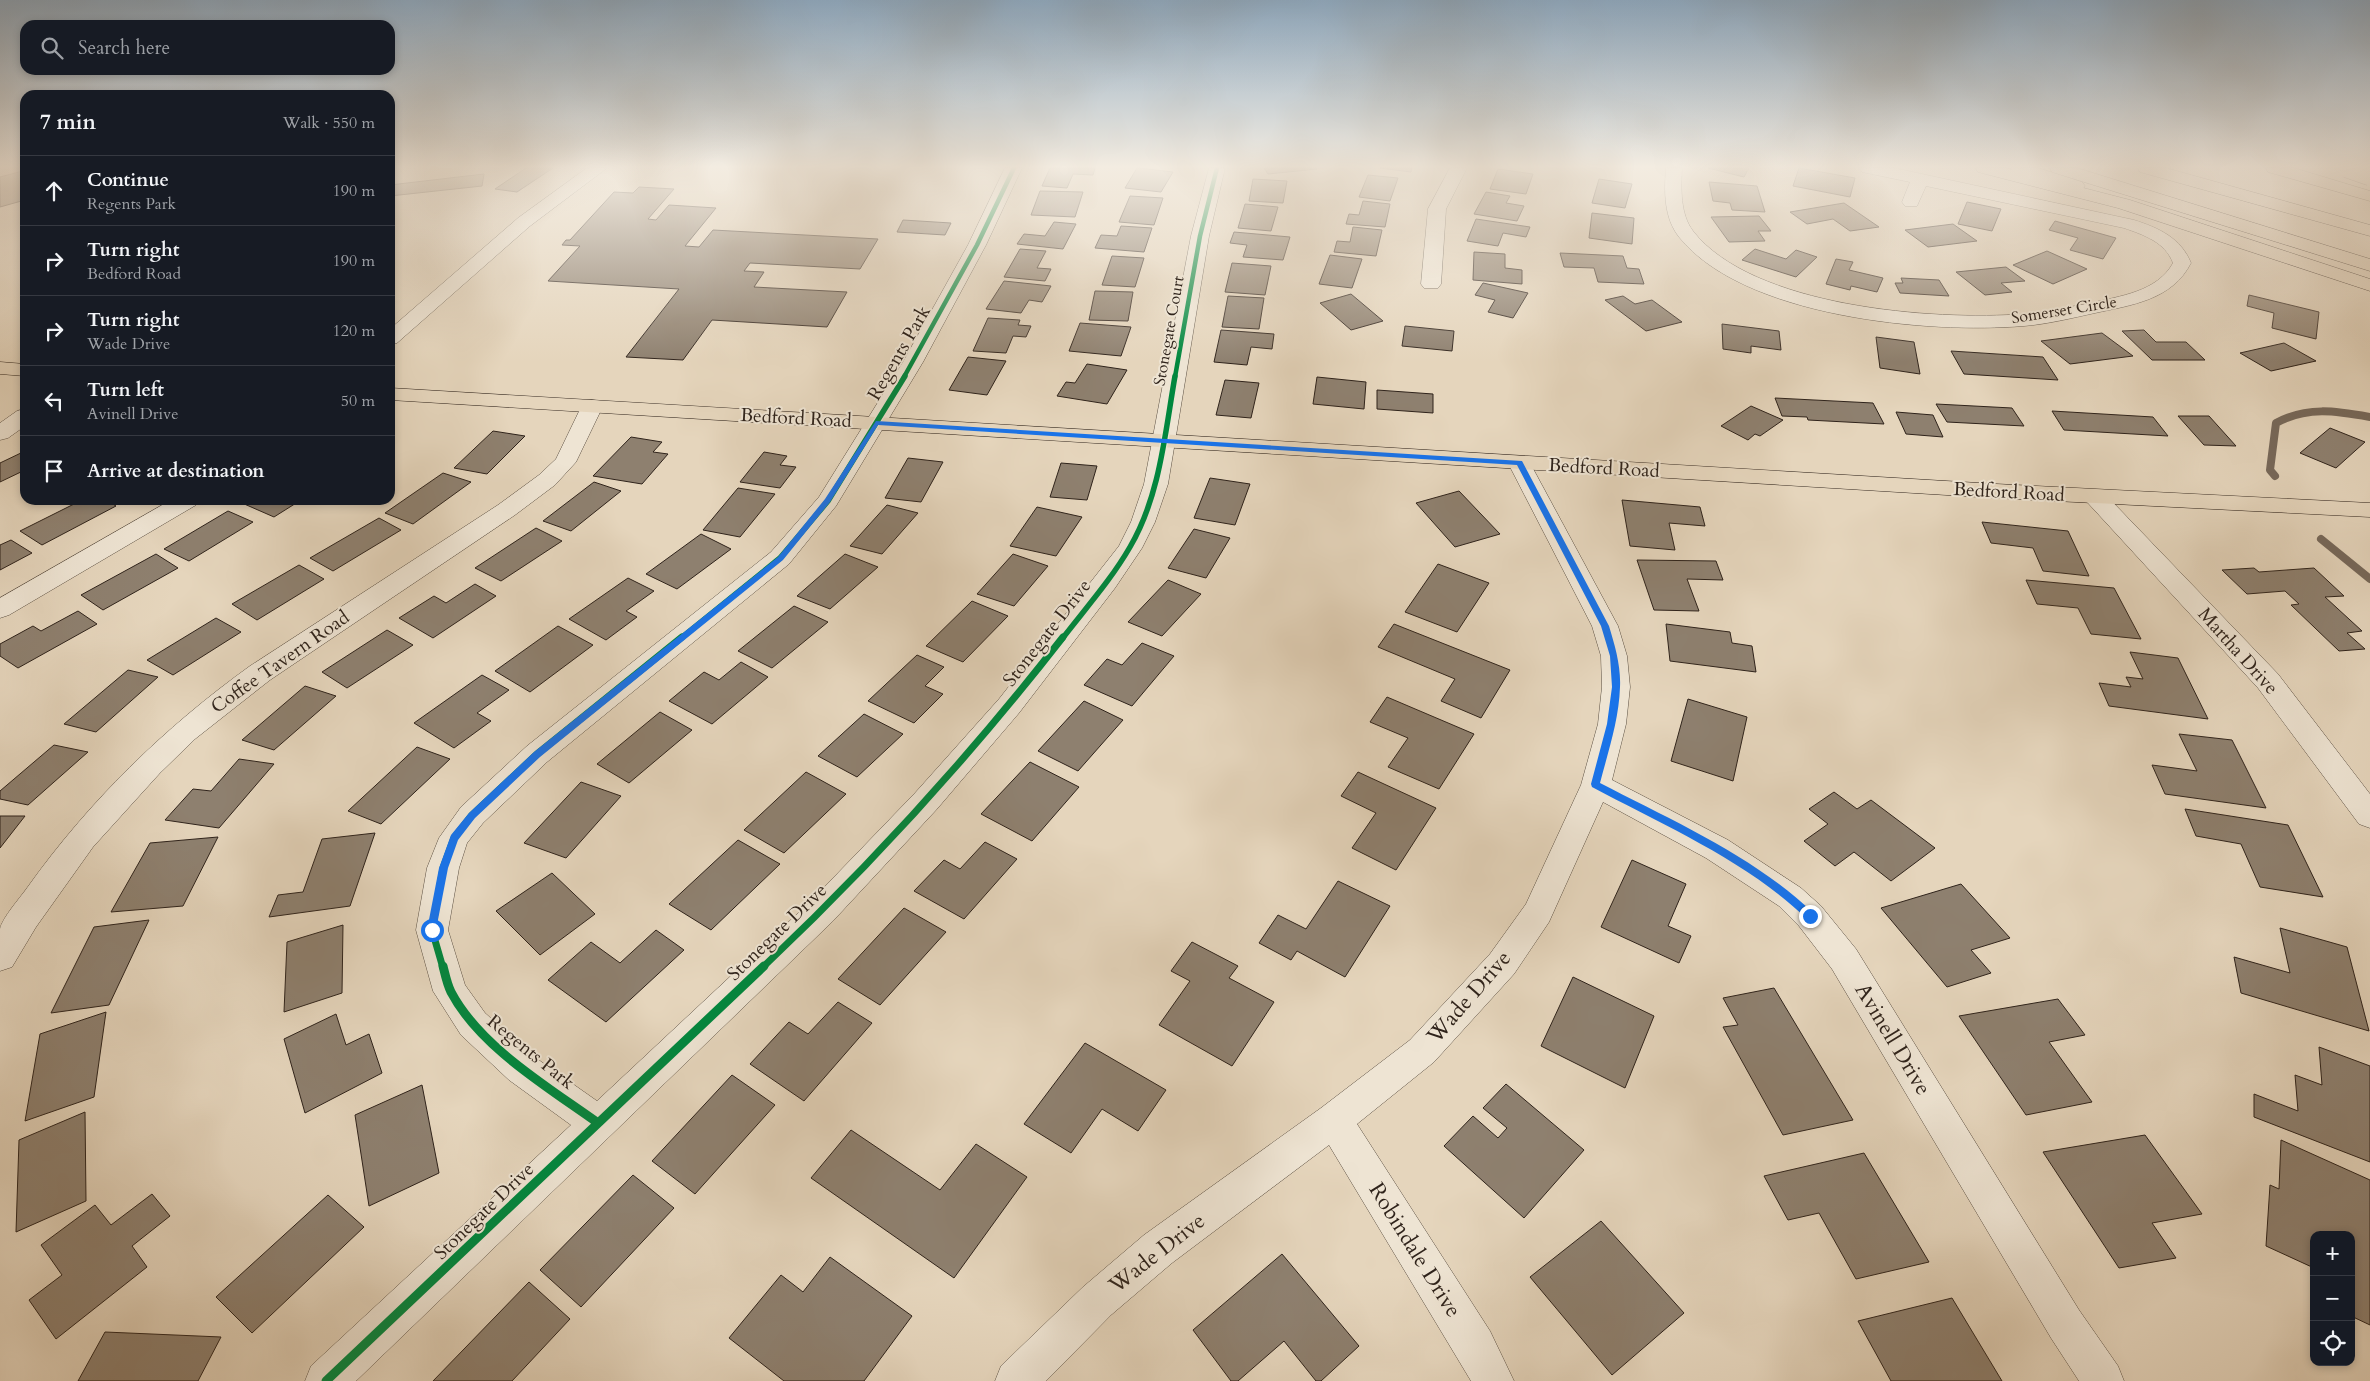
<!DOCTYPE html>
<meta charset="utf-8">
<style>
:root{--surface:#171b24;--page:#20242c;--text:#f1f3f6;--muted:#9ea1a6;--line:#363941}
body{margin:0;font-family:Cardo,serif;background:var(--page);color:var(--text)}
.controls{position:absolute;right:15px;bottom:15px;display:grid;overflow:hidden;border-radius:10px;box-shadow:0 2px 8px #0003}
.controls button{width:45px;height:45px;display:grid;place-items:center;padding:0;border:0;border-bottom:1px solid var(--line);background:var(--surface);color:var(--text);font:25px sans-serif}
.stop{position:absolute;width:15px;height:15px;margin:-11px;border:4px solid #1a73e8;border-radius:50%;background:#fff}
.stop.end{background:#1a73e8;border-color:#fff;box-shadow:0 1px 5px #0008}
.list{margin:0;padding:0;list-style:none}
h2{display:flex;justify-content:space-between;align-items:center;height:65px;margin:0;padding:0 20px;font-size:21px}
h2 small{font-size:16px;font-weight:400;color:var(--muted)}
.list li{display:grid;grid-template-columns:32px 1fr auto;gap:15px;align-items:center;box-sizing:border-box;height:70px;padding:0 20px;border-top:1px solid var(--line)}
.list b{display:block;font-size:19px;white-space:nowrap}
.list p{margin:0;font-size:16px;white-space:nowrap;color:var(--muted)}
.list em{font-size:16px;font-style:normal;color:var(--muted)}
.icon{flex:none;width:28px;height:28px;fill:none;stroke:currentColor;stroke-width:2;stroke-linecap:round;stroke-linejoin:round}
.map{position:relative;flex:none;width:2370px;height:1381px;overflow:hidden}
.search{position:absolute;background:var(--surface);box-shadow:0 2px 8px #0003;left:20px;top:20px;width:375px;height:55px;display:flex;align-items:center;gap:12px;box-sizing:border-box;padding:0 18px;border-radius:15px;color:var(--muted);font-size:19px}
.panel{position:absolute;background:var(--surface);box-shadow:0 2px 8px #0003;left:20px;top:90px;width:375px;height:415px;border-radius:15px}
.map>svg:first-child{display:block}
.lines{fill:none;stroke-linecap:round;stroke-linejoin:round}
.stream{stroke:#77695b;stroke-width:8}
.building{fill:#8e806f;stroke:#2f231b}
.minor-casing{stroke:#5c5043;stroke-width:1}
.major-casing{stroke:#2f231b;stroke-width:1}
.highway-casing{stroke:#2f231b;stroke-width:1}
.minor{fill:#eee4d3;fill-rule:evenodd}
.major{fill:#e5d5bc;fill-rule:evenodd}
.highway{fill:#e5d5bc;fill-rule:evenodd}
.highway-bridge-casing{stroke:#2f231b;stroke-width:20;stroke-linecap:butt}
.highway-bridge{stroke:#e5d5bc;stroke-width:19}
.cycleway-far3-casing{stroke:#eee4d3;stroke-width:6}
.cycleway-far2-casing{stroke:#eee4d3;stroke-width:8}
.cycleway-far1-casing{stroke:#eee4d3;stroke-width:10}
.cycleway-casing{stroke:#eee4d3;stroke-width:12}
.cycleway-far3{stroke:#00873e;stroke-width:4.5}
.cycleway-far2{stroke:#00873e;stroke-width:5.5}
.cycleway-far1{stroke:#00873e;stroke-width:7}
.cycleway{stroke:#00873e;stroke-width:9}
.route{fill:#1a73e8}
.labels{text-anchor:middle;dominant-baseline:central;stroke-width:4;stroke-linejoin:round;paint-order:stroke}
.far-street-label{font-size:16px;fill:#2f231b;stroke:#eee4d3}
.street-label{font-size:19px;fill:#2f231b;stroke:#eee4d3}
.near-street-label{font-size:22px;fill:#2f231b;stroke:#eee4d3}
</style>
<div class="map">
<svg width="2370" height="1381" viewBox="0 0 2370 1381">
<rect width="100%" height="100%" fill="#e5d5bc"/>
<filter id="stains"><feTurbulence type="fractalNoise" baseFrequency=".004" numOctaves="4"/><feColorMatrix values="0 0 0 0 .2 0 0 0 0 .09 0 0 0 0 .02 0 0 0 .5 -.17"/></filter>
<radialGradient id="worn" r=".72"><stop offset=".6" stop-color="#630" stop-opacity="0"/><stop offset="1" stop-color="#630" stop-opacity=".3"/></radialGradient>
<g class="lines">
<path class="stream" d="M2275,476L2270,470L2276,423C2307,406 2336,411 2370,417
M2321,539L2370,579"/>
</g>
<path class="building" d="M526,168H553L517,192L495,189Z
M1050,168H1095L1093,175L1073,174L1067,188L1042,186Z
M1137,168H1139L1173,172L1161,192L1125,188Z
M1264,168H1316L1317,169L1268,174Z
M1380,168H1412L1411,172Z
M1708,168H1749L1744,177Z
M1799,168L1855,178L1850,197L1793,186Z
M1498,169L1533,174L1526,194L1490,189Z
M23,171L25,200L0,207V177Z
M484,174L482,186L390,196V185Z
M1368,175L1398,178L1390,201L1359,197Z
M1253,179L1287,181L1283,203L1249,201Z
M1599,179L1632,184L1625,208L1592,203Z
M1709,182L1757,186L1765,212L1732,210L1730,203L1713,201Z
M639,187L674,189L648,219L656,220L669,205L716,208L685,246L699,247L713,230L878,239L860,269L750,263L744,271L764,272L754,287L847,292L827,327L712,320L683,360L626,357L679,289L548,281L580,246L562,245L566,240H570L614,192L633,193Z
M1040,191L1083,192L1075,217L1031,215Z
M1486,192L1510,196L1506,203L1524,206L1517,221L1474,214Z
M1130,196L1163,198L1154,225L1119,222Z
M1363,201L1390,204L1385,227L1346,224L1349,214L1359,215Z
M1967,202L2001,209L1992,231L1958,224Z
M1844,203L1879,227L1850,231L1833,219L1807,224L1790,212Z
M1245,204L1278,207L1271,231L1238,228Z
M1592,213L1634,218L1632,244L1589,238Z
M1759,216L1771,231H1758L1765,241L1729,242L1711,217Z
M1476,219L1530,227L1526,237L1503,233L1498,246L1467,241Z
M903,220L951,223L945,235L897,232Z
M2055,221L2116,238L2103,259L2070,250L2078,238L2049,230Z
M1054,222L1076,224L1063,249L1017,244L1024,234L1045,236Z
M1953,224L1977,241L1928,247L1905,230Z
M1121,226L1152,228L1144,252L1095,248L1101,235L1117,236Z
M1353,227L1382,230L1376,256L1334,252L1337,241L1350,242Z
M1234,232L1290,237L1283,260L1243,257L1247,245L1230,243Z
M1020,249L1046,251L1037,268L1051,269L1045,281L1004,277Z
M1755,249L1786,259L1796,250L1817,257L1796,277L1742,260Z
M2047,251L2087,269L2053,284L2013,265Z
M1474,252L1505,254V268L1522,270V284L1473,280Z
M1560,253L1623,256L1627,268L1639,269L1644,284L1598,282L1594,268L1564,267Z
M1330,255L1362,259L1352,288L1319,284Z
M1112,256L1144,258L1135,287L1102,285Z
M1836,259L1853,262L1849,270L1883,278L1877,292L1851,286L1850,290L1826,284Z
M1232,263L1271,266L1265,295L1225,292Z
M2006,267L2025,281L2001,283L2012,292L1985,295L1956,272Z
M1901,278L1939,280L1949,296L1900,293L1895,283H1903Z
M1004,281L1051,286L1042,302L1029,300L1021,313L986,309Z
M1483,283L1528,293L1513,318L1488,312L1495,300L1475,295Z
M1095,291L1133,292L1128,321L1089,320Z
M1351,294L1383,321L1351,330L1320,303Z
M2249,295L2319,312L2316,339L2272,328L2274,313L2247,306Z
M1228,296L1264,298L1259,329L1222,327Z
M1623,296L1635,304L1652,300L1682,322L1646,331L1605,300Z
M988,318L1020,320L1018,325L1031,326L1026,337L1013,336L1006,353L973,351Z
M1080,323L1131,327L1121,356L1069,351Z
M1722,324L1779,331L1781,350L1751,346V353L1723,349Z
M1405,326L1454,331L1452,351L1402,346Z
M1221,330L1274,334L1272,349L1251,347L1247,365L1214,362Z
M2144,330L2156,342H2186L2205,360H2152L2122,331Z
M2102,333L2133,356L2070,364L2041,341Z
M1876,337L1914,342L1920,374L1880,368Z
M2284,343L2316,361L2271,371L2240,353Z
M1951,351L2043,357L2058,380L1964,374Z
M968,357L1006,361L987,395L949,390Z
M1087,364L1127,370L1107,404L1057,396L1066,382L1075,383Z
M1317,377L1366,382L1364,409L1313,404Z
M1225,380L1259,383L1251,418L1216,415Z
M1377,390L1433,394V413L1377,409Z
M1775,398L1873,403L1884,424L1808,420L1807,417L1782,416Z
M1936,404L2012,408L2024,426L1947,422Z
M1751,406L1783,420L1760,436L1755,434L1748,440L1721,426Z
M2052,411L2153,417L2168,436L2064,430Z
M1896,412L1933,415L1943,437L1906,434Z
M2178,416H2209L2236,446L2204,445Z
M2330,428L2365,442L2336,468L2300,453Z
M493,431L525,436L487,474L454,468Z
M631,437L662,442L653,452L668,454L642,484L593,476Z
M23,452L25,470L0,482V463Z
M764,452L787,456L780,465L796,467L780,488L740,482Z
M908,458L943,462L921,502L885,498Z
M1061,463L1097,466L1087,500L1050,497Z
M443,473L471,482L413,524L385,513Z
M1210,478L1250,484L1235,525L1194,518Z
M594,482L621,491L571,531L543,521Z
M738,488L775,494L740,537L703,530Z
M1459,491L1500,534L1455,547L1416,503Z
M82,500H106L116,506L42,545L20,531Z
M248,500H301L274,517L242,503Z
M1622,500L1700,507L1705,526L1669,523L1675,550L1630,546Z
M887,505L918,513L882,554L850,546Z
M1037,507L1082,517L1056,556L1010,546Z
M228,511L253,522L189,561L164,549Z
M379,518L401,530L333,571L310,558Z
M1982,522L2068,531L2089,576L2043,571L2033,548L1991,543Z
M536,528L562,541L501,581L475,568Z
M1194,529L1230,538L1206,578L1168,568Z
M701,534L731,549L677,589L646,574Z
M11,540L32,553L0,570V545Z
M156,554L178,568L103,610L81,595Z
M845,554L878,567L830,609L797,596Z
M1013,554L1048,566L1014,606L977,594Z
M1637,560L1716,561L1723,580L1687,579L1699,611L1654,610Z
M1438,564L1489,583L1457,632L1405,612Z
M299,565L324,579L257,620L232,604Z
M2254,568L2259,572L2314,568L2344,596L2325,597L2362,631L2347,633L2365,649L2339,651L2291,605L2299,604L2285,591L2247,594L2222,570Z
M628,578L654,591L626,611L637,617L606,640L569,619Z
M1168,580L1201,594L1162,636L1128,622Z
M2026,580L2114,588L2141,639L2091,634L2078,608L2037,604Z
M475,584L496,596L433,638L399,618L434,596L446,603Z
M972,601L1008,616L963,662L926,646Z
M794,606L828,622L772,668L738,651Z
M78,611L97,624L18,668L0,656V644L33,626L41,631Z
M216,618L241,632L173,675L147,660Z
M1394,624L1510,670L1481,718L1441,701L1455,679L1378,647Z
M1666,624L1730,632L1732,643L1752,646L1756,672L1670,661Z
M558,626L593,645L530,692L495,671Z
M387,630L413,645L347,688L322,672Z
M1142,643L1174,656L1132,706L1084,685L1107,659L1122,665Z
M2130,652L2178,658L2208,719L2109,706L2099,683L2131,687L2126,677L2143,679Z
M917,655L944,667L925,686L943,694L914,723L868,701Z
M741,662L768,677L712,724L669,701L704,672L719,680Z
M128,670L158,677L96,732L64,724Z
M482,675L509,690L477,713L491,721L454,748L414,723Z
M305,686L336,696L274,750L242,740Z
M1387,697L1474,734L1439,789L1388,767L1408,738L1370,722Z
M1688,699L1747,717L1733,781L1671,761Z
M1084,701L1123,720L1078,771L1038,751Z
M660,712L692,730L629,783L597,764Z
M864,714L903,734L857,777L818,756Z
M2179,734L2232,740L2266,808L2165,794L2152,765L2197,771Z
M54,745L88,752L28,805L0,799V791Z
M417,747L450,759L381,824L348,811Z
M239,759L274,764L219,828L165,820L193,789L211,791Z
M1030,762L1079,787L1032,841L981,814Z
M806,772L846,794L784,853L744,830Z
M1358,772L1436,808L1396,870L1352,848L1376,813L1341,796Z
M581,782L621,796L566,858L524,843Z
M1834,792L1857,809L1871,800L1935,848L1891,881L1854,852L1835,866L1804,841L1828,824L1809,809Z
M2185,809L2288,825L2323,897L2260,887L2241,844L2196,836Z
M0,816H25L0,848Z
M375,833L350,906L269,917L278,895L303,892L322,839Z
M218,837L183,906L111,912L150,843Z
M738,840L780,864L711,930L669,904Z
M985,842L1017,859L964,919L914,891L944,860L960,869Z
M1632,860L1686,884L1668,926L1691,936L1679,963L1601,927Z
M552,873L595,914L540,955L496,911Z
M1338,881L1390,906L1345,977L1297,951L1291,960L1259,943L1278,915L1306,929Z
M1961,884L2010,938L1971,950L1991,973L1947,987L1881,908Z
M904,908L946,932L880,1005L838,979Z
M149,920L109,1005L51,1013L94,927Z
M343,925L342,993L284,1012L287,942Z
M2280,928L2347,947L2369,1031L2241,993L2234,957L2290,973Z
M656,930L684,950L606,1022L548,980L591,942L620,963Z
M1192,942L1238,966L1229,978L1274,1002L1232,1066L1159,1025L1190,981L1171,971Z
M1573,977L1654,1016L1625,1088L1541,1046Z
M1774,988L1853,1120L1783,1135L1723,1027L1738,1025L1723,998Z
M2058,999L2085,1035L2049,1042L2092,1102L2026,1115L1959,1016Z
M838,1002L872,1023L804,1101L750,1064L789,1022L808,1034Z
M106,1012L94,1097L25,1121L40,1034Z
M336,1014L346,1045L369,1034L382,1073L305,1113L284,1039Z
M1085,1043L1166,1090L1138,1131L1102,1109L1071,1153L1024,1124Z
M2319,1047L2370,1066V1162L2254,1117V1094L2298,1111L2295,1075L2322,1085Z
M732,1075L775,1105L695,1194L652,1161Z
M1506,1084L1584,1150L1524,1218L1444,1146L1473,1116L1498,1138L1507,1128L1483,1108Z
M422,1085L439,1173L369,1206L355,1115Z
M85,1112L86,1201L16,1232L19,1140Z
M851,1130L940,1190L976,1144L1027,1177L954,1278L811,1178Z
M2145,1135L2202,1214L2152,1223L2176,1258L2119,1268L2043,1152Z
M2281,1140L2370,1180V1325L2351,1316V1235H2314V1268L2266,1246L2270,1185L2279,1189Z
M1864,1153L1929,1262L1856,1279L1819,1213L1788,1220L1764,1176Z
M633,1175L674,1208L581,1307L540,1270Z
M152,1194L170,1216L132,1246L147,1267L56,1339L29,1300L62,1275L41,1245L95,1205L111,1225Z
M328,1195L364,1227L252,1333L216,1297Z
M1601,1221L1684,1313L1612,1375L1530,1277Z
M1282,1254L1359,1346L1321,1381H1316L1284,1341L1238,1381H1231L1193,1330Z
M830,1257L912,1316L864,1381H784L729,1338L781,1275L803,1292Z
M529,1282L570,1319L512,1381H433Z
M1952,1298L2002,1381H1891L1858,1321Z
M105,1332L221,1337L198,1381H78Z"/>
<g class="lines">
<defs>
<path id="minor" d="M587,168H607L530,226L397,343L390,345V329L518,218Z
M1005,168H1022L986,245L923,362L836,506L789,564L547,762L483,823L467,843L459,868L448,930L465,985L485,1013L533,1056L597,1101L811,901L915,793L999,699L1119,546L1131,522L1144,484L1191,236L1209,168H1225L1209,236L1168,484L1155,522L1142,548L1115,588L1019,713L937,809L833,921L356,1381H305L311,1366L571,1125L509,1080L461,1035L433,991L416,930L427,868L439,838L461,807L527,746L771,552L819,497L903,362L968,245Z
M1450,168H1467L1446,209L1441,284L1438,288H1424L1421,284L1428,209Z
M1666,168H1682C1681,188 1680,214 1693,231C1752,307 1934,321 2024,314C2046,312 2069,307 2091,303C2120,296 2157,292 2173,263C2165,242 2144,235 2124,228L1926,186L1917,206H1905L1902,202L1910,182L1862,172L1860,168H1894L2134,220C2159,228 2181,238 2191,263C2172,300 2132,305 2095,313C2072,318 2048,324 2024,326C1928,334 1743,317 1679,237C1664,218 1664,192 1666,168Z
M592,400L600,401L603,406L576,462L555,485L515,515L270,680L195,739L160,773L93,847L36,927L12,967L0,971C0,958 0,942 0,929C2,918 20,898 27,888C89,801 164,728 250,666L498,505L539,475L556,459L584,401Z
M25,409V426L8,438L0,440V423L17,411Z
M1519,456L1527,458L1530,463L1618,626L1627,656L1630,687L1626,724L1612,780L1728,840L1801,888L1821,906L1856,949L2079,1310L2118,1366L2124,1381H2079L2051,1338L1832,969L1799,926L1779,906L1706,858L1603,802L1549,922L1514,974L1434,1062L1357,1124L1490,1331L1514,1381H1471L1329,1145L1172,1263L1111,1315L1046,1381H995L1001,1366L1083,1287L1144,1235L1321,1108L1410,1040L1490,954L1526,904L1581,785L1598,724L1602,687L1601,656L1592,626L1508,463L1511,458Z
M2095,490L2103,492L2278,674L2370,794V828L2359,824L2258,688L2087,502L2083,497L2087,492Z
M171,500H200L196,505L9,615L0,618V598Z"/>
<path id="major" d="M1976,168H2006L2130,200L2370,279V291L2118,208L1978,172Z
M0,362L25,364V376L0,374Z
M390,388L1996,484L2370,503V517L1996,498L390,400Z"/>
<path id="highway" d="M2011,168H2038L2082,182L2085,186L2082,190L2076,191L2013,172Z
M2050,168H2077L2370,259V271L2052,172Z
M2138,168H2166L2370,225V236L2140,172Z
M2266,168H2294L2370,191V201L2268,172Z"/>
</defs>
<use href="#minor" class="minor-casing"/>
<use href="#major" class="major-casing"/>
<use href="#highway" class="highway-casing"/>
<use href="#minor" class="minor"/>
<use href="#major" class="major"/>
<use href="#highway" class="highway"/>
<defs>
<path id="highway-bridge" d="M2347,168L2370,176"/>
</defs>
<use href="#highway-bridge" class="highway-bridge-casing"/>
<use href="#highway-bridge" class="highway-bridge"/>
<defs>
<path id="cycleway-far3" d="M904,377L977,245L1014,168
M1175,377L1200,236L1217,168"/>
<path id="cycleway-far2" d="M680,639L780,558L828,501L905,376
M1062,639C1085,609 1111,580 1130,547C1160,496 1165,433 1175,376"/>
<path id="cycleway-far1" d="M443,968L432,930L443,868L454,838L472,815L537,754L682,637
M762,968C871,865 971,755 1063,637"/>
<path id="cycleway" d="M443,966C445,974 447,984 451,992C480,1047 548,1087 598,1123
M326,1381L764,966"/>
</defs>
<use href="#cycleway-far3" class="cycleway-far3-casing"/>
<use href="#cycleway-far2" class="cycleway-far2-casing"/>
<use href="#cycleway-far1" class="cycleway-far1-casing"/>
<use href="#cycleway" class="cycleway-casing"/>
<use href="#cycleway-far3" class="cycleway-far3"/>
<use href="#cycleway-far2" class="cycleway-far2"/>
<use href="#cycleway-far1" class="cycleway-far1"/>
<use href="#cycleway" class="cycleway"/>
</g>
<linearGradient id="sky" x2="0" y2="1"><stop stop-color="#8ea9c0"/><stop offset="0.46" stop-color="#f3ece1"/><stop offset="1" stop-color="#f3ece1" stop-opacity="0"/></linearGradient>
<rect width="2370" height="362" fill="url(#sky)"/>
<path class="route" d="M876,421L1522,461L1609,626C1615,646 1621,666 1620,687C1619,720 1608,752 1600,783C1673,821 1754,856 1813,913V919H1807C1747,861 1665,826 1592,787L1591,784L1607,724L1612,687L1610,656L1601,626L1517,465L878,425L830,502L783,560L540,757L475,818L458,840L448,868L436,930L432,934L428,933L427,930L439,868L451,835L469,813L534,752L778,557L825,499Z"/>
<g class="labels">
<g class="far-street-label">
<text transform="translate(2064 310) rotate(-9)">Somerset Circle</text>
<text transform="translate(1169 331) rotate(-80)">Stonegate Court</text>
</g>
<g class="street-label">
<text transform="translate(899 353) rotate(-60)">Regents Park</text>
<text transform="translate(796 418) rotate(3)">Bedford Road</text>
<text transform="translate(1604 468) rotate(3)">Bedford Road</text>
<text transform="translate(2009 492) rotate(3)">Bedford Road</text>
<text transform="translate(1047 633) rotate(-52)">Stonegate Drive</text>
<text transform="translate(2238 651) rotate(48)">Martha Drive</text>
<text transform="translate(280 662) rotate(-35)">Coffee Tavern Road</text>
<text transform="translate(777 932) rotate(-44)">Stonegate Drive</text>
<text transform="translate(531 1052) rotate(39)">Regents Park</text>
<text transform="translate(484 1211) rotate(-44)">Stonegate Drive</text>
</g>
<g class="near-street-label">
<text transform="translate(1469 997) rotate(-49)">Wade Drive</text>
<text transform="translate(1893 1039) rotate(59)">Avinell Drive</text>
<text transform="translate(1415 1250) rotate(58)">Robindale Drive</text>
<text transform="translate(1157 1253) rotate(-38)">Wade Drive</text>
</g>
</g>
<rect width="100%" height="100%" filter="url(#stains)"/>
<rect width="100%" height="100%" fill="url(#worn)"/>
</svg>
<div class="controls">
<button>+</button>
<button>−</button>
<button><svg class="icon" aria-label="locate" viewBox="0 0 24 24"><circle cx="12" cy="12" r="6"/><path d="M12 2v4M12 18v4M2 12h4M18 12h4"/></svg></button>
</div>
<div class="stop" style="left:432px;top:930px"></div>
<div class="stop end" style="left:1810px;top:916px"></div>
<div class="search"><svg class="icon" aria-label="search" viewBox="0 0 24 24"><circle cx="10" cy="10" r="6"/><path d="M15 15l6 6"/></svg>Search here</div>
<section class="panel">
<h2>7 min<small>Walk · 550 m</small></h2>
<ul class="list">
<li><svg class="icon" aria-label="ahead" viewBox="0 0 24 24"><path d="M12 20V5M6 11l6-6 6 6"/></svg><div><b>Continue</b><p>Regents Park</p></div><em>190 m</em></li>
<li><svg class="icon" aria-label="right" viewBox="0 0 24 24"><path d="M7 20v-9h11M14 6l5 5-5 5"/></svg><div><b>Turn right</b><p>Bedford Road</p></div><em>190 m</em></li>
<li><svg class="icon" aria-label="right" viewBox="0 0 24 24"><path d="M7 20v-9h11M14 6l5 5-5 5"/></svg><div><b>Turn right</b><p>Wade Drive</p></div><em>120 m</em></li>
<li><svg class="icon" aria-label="left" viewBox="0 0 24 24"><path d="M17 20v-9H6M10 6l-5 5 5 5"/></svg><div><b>Turn left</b><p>Avinell Drive</p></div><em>50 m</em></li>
<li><svg class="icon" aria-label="arrive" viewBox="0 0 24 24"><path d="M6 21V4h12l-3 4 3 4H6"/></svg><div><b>Arrive at destination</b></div></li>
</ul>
</section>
</div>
